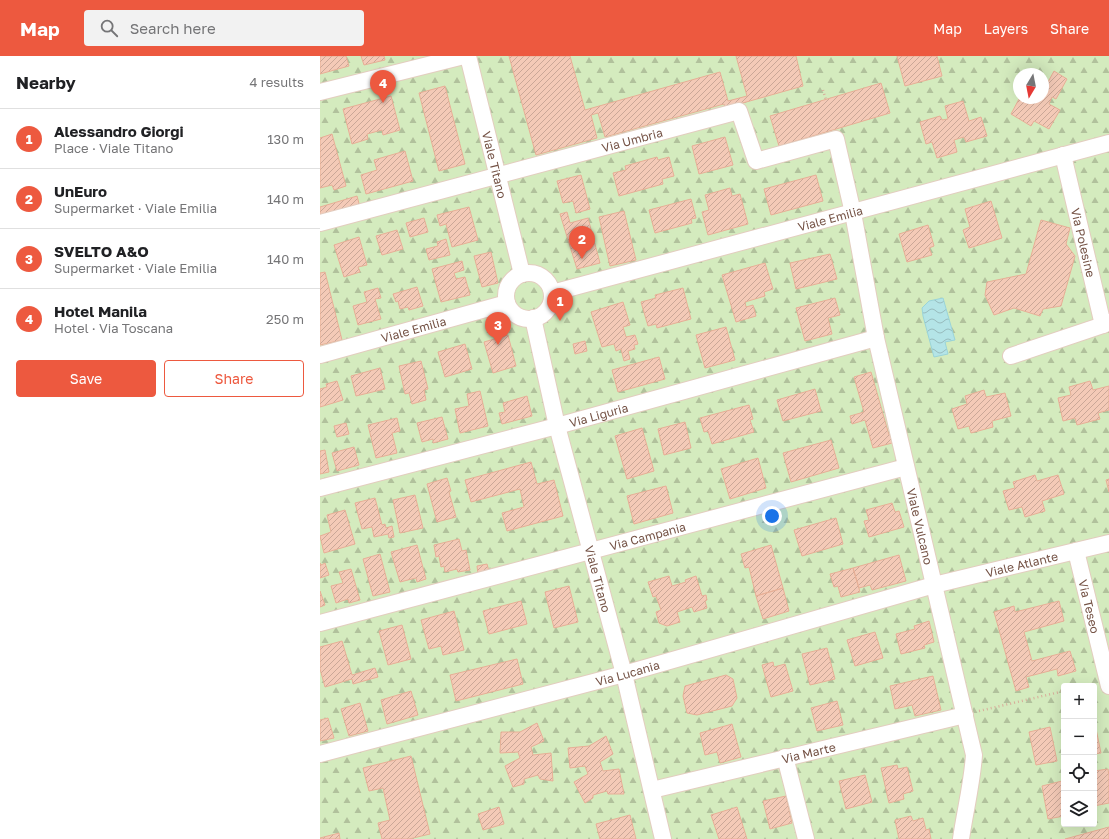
<!DOCTYPE html>
<meta charset="utf-8">
<style>
:root{--surface:#fff;--page:#f2f2f2;--text:#202124;--muted:#757577;--line:#e0e0e0;--accent:#ed593f}
body{margin:0;font-family:"Golos Text",sans-serif;background:var(--page);color:var(--text)}
.controls{position:absolute;right:12px;bottom:12px;display:grid;overflow:hidden;border-radius:4px;box-shadow:0 4px 16px #0002}
.controls button{width:36px;height:36px;display:grid;place-items:center;padding:0;border:0;border-bottom:1px solid var(--line);background:var(--surface);color:var(--text);font:20px sans-serif}
.compass{position:absolute;left:693px;top:12px;width:36px;height:36px;border-radius:50%;background:var(--surface);box-shadow:0 4px 16px #0002;rotate:190deg}
.you{position:absolute;left:452px;top:460px;width:14px;height:14px;margin:-10px;border:3px solid #fff;border-radius:50%;background:#1a73e8;box-shadow:0 0 0 6px #1a73e833}
.badge{display:grid;place-items:center;width:26px;height:26px;border-radius:50%;background:var(--accent);color:#fff;font-size:13px;font-weight:700}
.pin{position:absolute;translate:-50% -33px;filter:drop-shadow(0 1px 2px #0008)}
.pin::after{content:'';position:absolute;top:21px;width:14px;height:12px;background:inherit;clip-path:polygon(0 0,100% 0,50% 100%)}
.list{margin:0;padding:0;list-style:none}
h2{display:flex;justify-content:space-between;align-items:center;height:52px;margin:0;padding:0 16px;font-size:17px}
h2 small{font-size:13px;font-weight:400;color:var(--muted)}
.list li{display:grid;grid-template-columns:26px 1fr auto;gap:12px;align-items:center;box-sizing:border-box;height:60px;padding:0 16px;border-top:1px solid var(--line)}
.list b{display:block;font-size:15px;white-space:nowrap}
.list p{margin:0;font-size:13px;white-space:nowrap;color:var(--muted)}
.list em{font-size:13px;font-style:normal;color:var(--muted)}
.actions{display:flex;gap:8px;padding:12px 16px}
.actions a{flex:1;padding:9px 0;border:1px solid var(--accent);border-radius:4px;text-align:center;font-size:14px;color:var(--accent)}
.actions .main{background:var(--accent);color:#fff}
.icon{flex:none;width:22px;height:22px;fill:none;stroke:currentColor;stroke-width:2;stroke-linecap:round;stroke-linejoin:round}
.map{position:relative;flex:none;width:789px;height:783px;overflow:hidden}
header{display:flex;align-items:center;gap:24px;box-sizing:border-box;height:56px;padding:0 20px;background:var(--accent);color:#fff}
header strong{font-size:19px}
nav{display:flex;gap:22px;margin-inline-start:auto;font-size:14px}
.search{width:280px;height:36px;background:var(--page);display:flex;align-items:center;gap:10px;box-sizing:border-box;padding:0 14px;border-radius:4px;color:var(--muted);font-size:15px}
main{display:flex}
aside{flex:1;background:var(--surface)}
.map>svg:first-child{display:block}
.forest{fill:url(#forest-firs);fill-rule:evenodd}
.water{fill:url(#water-waves);stroke:#9ad4d9}
.building{fill:url(#building-hatch);stroke:#e7af96}
.lines{fill:none;stroke-linecap:round;stroke-linejoin:round}
.minor-casing{stroke:#e3cdbf;stroke-width:18}
.path{stroke:#d8ad9a;stroke-width:2.5;stroke-dasharray:1 3;stroke-linecap:butt}
.minor{stroke:#fff;stroke-width:16}
.labels{text-anchor:middle;dominant-baseline:central;stroke-width:3;stroke-linejoin:round;paint-order:stroke}
.street-label{font-size:12px;fill:#755346;stroke:#fff4e7}
</style>
<header>
<strong>Map</strong>
<div class="search"><svg class="icon" aria-label="search" viewBox="0 0 24 24"><circle cx="10" cy="10" r="6"/><path d="M15 15l6 6"/></svg>Search here</div>
<nav><a>Map</a><a>Layers</a><a>Share</a></nav>
</header>
<main>
<aside>
<h2>Nearby<small>4 results</small></h2>
<ul class="list">
<li><span class="badge">1</span><div><b>Alessandro Giorgi</b><p>Place · Viale Titano</p></div><em>130 m</em></li>
<li><span class="badge">2</span><div><b>UnEuro</b><p>Supermarket · Viale Emilia</p></div><em>140 m</em></li>
<li><span class="badge">3</span><div><b>SVELTO A&amp;O</b><p>Supermarket · Viale Emilia</p></div><em>140 m</em></li>
<li><span class="badge">4</span><div><b>Hotel Manila</b><p>Hotel · Via Toscana</p></div><em>250 m</em></li>
</ul>
<div class="actions"><a class="main">Save</a><a>Share</a></div>
</aside>
<div class="map">
<svg width="789" height="783" viewBox="0 0 789 783">
<defs>
<pattern id="forest-firs" width="22" height="20" patternUnits="userSpaceOnUse"><rect width="22" height="20" fill="#d4ebbe"/><path d="M5 1l3.5 6h-7zM16 11l3.5 6h-7z" fill="#b1c19c"/></pattern>
<pattern id="water-waves" width="16" height="10" patternUnits="userSpaceOnUse"><rect width="16" height="10" fill="#b4e4e7"/><path d="M0 5q4-4 8 0t8 0" fill="none" stroke="#97bbbd"/></pattern>
<pattern id="building-hatch" width="6" height="6" patternUnits="userSpaceOnUse"><rect width="6" height="6" fill="#f4cab7"/><path d="M-1 1l2-2M0 6l6-6M5 7l2-2" fill="none" stroke="#caa797"/></pattern>
</defs>
<rect width="100%" height="100%" fill="#fdf0e0"/>
<path class="forest" d="M0,0H789V783H0ZM699,18H723V42H699ZM744,630H774V768H744Z"/>
<path class="water" d="M623,242L635,284L625,286L628,298L614,301L603,260L602,252L609,245Z"/>
<path class="building" d="M0,0H26L29,10L0,18Z
M41,0H64L65,4L44,9Z
M189,0H250L265,54L400,16L408,45L427,40L416,0H476L483,30L405,52L404,48L285,81L278,57L271,59L277,82L216,99Z
M577,0H617L622,20L585,30Z
M706,14L714,18H704Z
M734,15L747,23L736,43L732,41L729,48L740,54L729,73L714,65L711,70L691,58L699,43L705,46L707,42H723V23L728,26Z
M561,27L570,57L459,90L450,60Z
M125,30L145,108L119,115L99,37Z
M71,40L80,74L63,79L62,74L47,78L48,83L32,88L23,53Z
M643,45L649,65L661,61L667,80L646,86L644,81L634,84L637,96L617,102L612,86L606,88L600,66L620,60L622,64L628,63L625,50Z
M12,78L26,130L14,134L12,129L0,132V82Z
M405,81L413,109L379,118L372,90Z
M85,95L93,125L46,138L41,119L57,114L54,104Z
M337,101L338,104L349,101L354,120L342,123L343,128L299,140L293,117L306,114L305,110Z
M261,119L270,153L256,157L253,145L243,147L237,125Z
M496,119L503,145L451,159L444,133Z
M410,132L412,140L420,138L428,168L388,179L382,156L389,154L385,139Z
M37,140L40,151L0,163V151Z
M371,143L376,162L371,163L372,167L335,177L329,154Z
M671,145L682,182L649,192L643,174L650,171L645,153Z
M149,151L158,184L132,191L126,168L120,170L117,159Z
M304,155L316,204L290,210L279,161Z
M247,156L250,167L268,162L280,207L257,213L240,158Z
M104,162L108,176L90,181L86,167Z
M721,164L750,172L746,188L755,200L741,250L723,253L720,260L694,252L674,259L665,239L667,226L706,218Z
M608,169L614,190L609,192L612,199L587,206L579,178Z
M77,174L83,193L62,199L56,180Z
M39,181L47,209L38,211L40,216L24,221L14,189Z
M126,183L130,199L109,204L106,193L118,190L117,186Z
M171,196L178,227L162,231L154,200Z
M510,198L517,223L476,233L470,207Z
M142,205L144,214L134,217L136,223L145,221L150,239L121,246L112,213Z
M445,207L453,233L444,236L445,240L425,246L426,251L433,249L436,260L416,266L402,219Z
M5,216L22,284L0,289V217Z
M97,231L103,250L89,254L88,251L80,253L78,245L76,246L73,238Z
M58,232L61,242L55,243L61,263L38,269L33,250L47,246L44,236Z
M363,232L371,263L337,272L336,268L328,270L321,246L336,242L335,239Z
M515,242L520,259L508,262L512,278L485,285L476,252Z
M303,246L310,269L303,271L306,281L315,279L318,288L314,289L315,293L308,295L310,303L304,305L301,293L296,295L294,288L282,291L271,256Z
M406,271L415,304L385,312L376,279Z
M188,279L196,310L173,317L164,286Z
M265,285L267,295L255,298L253,288Z
M145,288L152,313L125,321L118,296Z
M339,301L345,323L298,336L292,314Z
M101,305L108,333L104,334L106,344L92,348L89,337L85,338L79,310Z
M60,312L65,333L36,340L31,320Z
M551,316L569,379L573,377L576,386L553,392L545,364L532,368L530,360L544,356L534,321Z
M17,325L23,344L0,351V333L7,331L6,328Z
M770,325L773,334L789,330V354L778,357L780,363L757,369L755,362L743,365L738,342L751,339L749,331Z
M495,333L501,355L463,365L457,344Z
M664,334L666,341L685,337L691,360L672,365L673,371L651,377L649,370L638,373L632,353L647,348L645,340Z
M160,335L168,370L140,377L135,353L149,350L147,338Z
M207,340L212,360L182,368L179,357L185,356L183,347Z
M429,349L433,363L430,364L434,376L392,388L388,375L384,376L380,362Z
M122,361L128,383L113,387V383L102,386L97,367Z
M77,362L80,375L72,377L77,397L56,402L48,369Z
M365,366L371,392L344,399L338,373Z
M26,367L29,378L17,381L14,370Z
M322,372L334,415L307,423L295,380Z
M511,384L519,412L471,426L463,397Z
M34,391L39,409L17,415L12,397Z
M5,394L9,416L0,418V395Z
M438,402L446,432L410,443L401,413Z
M211,406L217,428L234,424L243,460L187,475L182,457L204,451L200,433L151,446L145,424Z
M715,419L717,425L738,419L744,438L722,445L725,455L705,461L702,451L689,454L683,435L695,432L693,426Z
M127,422L131,435L129,436L136,461L117,466L107,428Z
M789,423V436L786,424Z
M346,430L353,457L314,468L307,440Z
M95,439L103,472L80,477L73,444Z
M55,442L62,469L65,468L66,472L72,470L74,481L69,482L68,478L54,481L52,471L42,473L35,447Z
M572,447L575,456L579,455L584,471L549,481L544,465L549,464L546,454Z
M25,454L35,488L4,497L0,480L11,476L7,459Z
M516,462L523,488L482,500L474,474Z
M139,483L142,495L146,494L150,514L138,516L137,513L125,516L124,510L121,511L119,500L116,501L114,489Z
M97,489L106,523L97,526L96,522L80,526L71,496Z
M451,489L463,532L436,540L429,511L425,512L421,498Z
M60,498L70,536L53,540L43,503Z
M579,499L586,525L552,534L550,529L539,532L533,512Z
M0,507L1,509L5,507L9,519L0,522Z
M167,508L169,515L158,518L157,510Z
M533,512L540,536L521,541L518,530L514,531L510,518Z
M31,513L40,544L29,547L28,543L16,547L11,530L23,527L19,516Z
M349,520L352,530L366,526L365,524L376,520L382,540L386,539L387,544L385,545L387,552L374,556L372,551L357,556L360,566L347,570L339,567L336,556L341,554L336,540L333,541L328,526Z
M249,530L258,566L234,572L225,536Z
M463,532L469,555L443,563L436,540Z
M0,535L5,549L0,551Z
M201,545L207,568L169,578L163,555Z
M739,545L744,565L704,576L712,605L750,595L756,615L738,620L737,613L706,621L709,631L696,635L674,556L694,550L695,556Z
M134,555L144,594L123,599L121,590L109,593L101,564Z
M609,565L614,586L604,589L605,592L581,598L576,578L595,573L594,570Z
M82,569L91,603L68,609L59,575Z
M555,576L563,602L535,610L527,584Z
M22,585L32,619L55,612L58,621L33,628L32,623L5,631L0,613V591Z
M507,592L515,623L490,629L482,598Z
M197,603L203,628L136,645L130,619Z
M453,606L454,611L465,608L473,635L451,641L442,609Z
M406,619L413,623L417,642L412,650L377,659L367,657L363,640L365,630Z
M613,620L621,654L595,660L592,649L575,653L570,630Z
M91,635L98,659L67,668L61,644Z
M517,645L523,669L497,675L491,652Z
M40,647L48,675L29,680L21,653Z
M8,662L14,682L0,685V664Z
M774,663L781,697L774,698Z
M217,667L224,685L211,691L213,699L231,697L233,725L220,723L218,719L204,723V728L193,731L185,710L200,702L198,696L180,697L181,676H200Z
M412,668L421,701L400,707L397,696L385,699L380,677Z
M730,671L737,705L716,709L709,676Z
M286,680L293,698L280,706L283,715L299,713L304,738H288L287,735L273,739V742L265,747L254,726L268,718L265,710L250,712L248,692L269,690Z
M91,700L110,778L89,783H62L58,767L70,764L63,732L49,735L43,712Z
M577,709L578,713L587,711L593,735L583,738L584,743L569,747L561,712Z
M788,713L789,720V747L774,750V715Z
M545,719L552,746L526,753L519,725Z
M742,725L744,733V760L728,763L722,730Z
M466,740L472,767L450,773L443,745Z
M179,751L184,768L163,774L158,758Z
M417,751L427,783H399L391,759Z
M310,759L316,783H280L276,768Z
M591,760L593,765L603,762L606,774L609,773L611,783H579L575,764Z
M789,771V783H745Z
M19,777L20,783H0V782Z"/>
<g class="lines">
<defs>
<g id="minor">
<path id="s1" d="M148,0L202,218"/>
<path d="M0,36L144,0"/>
<path id="s2" d="M743,99L783,269L789,266"/>
<path id="s3" d="M0,167L419,55L436,105L516,83L533,157L556,282L654,699C652,728 645,755 641,783"/>
<circle cx="209" cy="240" r="23"/>
<path id="s4" d="M232,237L789,87"/>
<path id="s5" d="M213,262L237,370L304,618L343,783"/>
<path id="s6" d="M0,299L187,247"/>
<path d="M691,300L783,269"/>
<path id="s7" d="M0,432L237,370L556,282"/>
<path id="s8" d="M756,495L789,630"/>
<path id="s9" d="M0,567L586,411"/>
<path id="s10" d="M0,698L304,618L614,529L789,487"/>
<path d="M465,701L486,783"/>
<path id="s11" d="M332,734L645,659"/>
</g>
</defs>
<use href="#minor" class="minor-casing"/>
<path class="path" d="M503,34L506,44
M764,630L773,628
M659,655L744,635"/>
<use href="#minor" class="minor"/>
</g>
<g class="labels">
<g class="street-label">
<text stroke="none"><textPath href="#s3" startOffset="323">Via Umbria</textPath></text>
<text stroke="none"><textPath href="#s1" startOffset="112">Viale Titano</textPath></text>
<text stroke="none"><textPath href="#s4" startOffset="288">Viale Emilia</textPath></text>
<text stroke="none"><textPath href="#s2" startOffset="90">Via Polesine</textPath></text>
<text stroke="none"><textPath href="#s6" startOffset="97">Viale Emilia</textPath></text>
<text stroke="none"><textPath href="#s7" startOffset="288">Via Liguria</textPath></text>
<text stroke="none"><textPath href="#s3" startOffset="966">Viale Vulcano</textPath></text>
<text stroke="none"><textPath href="#s9" startOffset="339">Via Campania</textPath></text>
<text stroke="none"><textPath href="#s10" startOffset="727">Viale Atlante</textPath></text>
<text stroke="none"><textPath href="#s5" startOffset="269">Viale Titano</textPath></text>
<text stroke="none"><textPath href="#s8" startOffset="57">Via Teseo</textPath></text>
<text stroke="none"><textPath href="#s10" startOffset="318">Via Lucania</textPath></text>
<text stroke="none"><textPath href="#s11" startOffset="161">Via Marte</textPath></text>
</g>
</g>
</svg>
<div class="controls">
<button>+</button>
<button>−</button>
<button><svg class="icon" aria-label="locate" viewBox="0 0 24 24"><circle cx="12" cy="12" r="6"/><path d="M12 2v4M12 18v4M2 12h4M18 12h4"/></svg></button>
<button><svg class="icon" aria-label="layers" viewBox="0 0 24 24"><path d="M12 4l9 5-9 5-9-5zM3 14l9 5 9-5"/></svg></button>
</div>
<svg class="compass" viewBox="-18 -18 36 36"><path d="M0-13l5 13h-10z" fill="#e53935"/><path d="M0 13l5-13h-10z" fill="#757577"/></svg>
<div class="you"></div>
<div class="pin badge" style="left:240px;top:265px">1</div>
<div class="pin badge" style="left:262px;top:203px">2</div>
<div class="pin badge" style="left:178px;top:289px">3</div>
<div class="pin badge" style="left:63px;top:47px">4</div>
</div>
</main>
